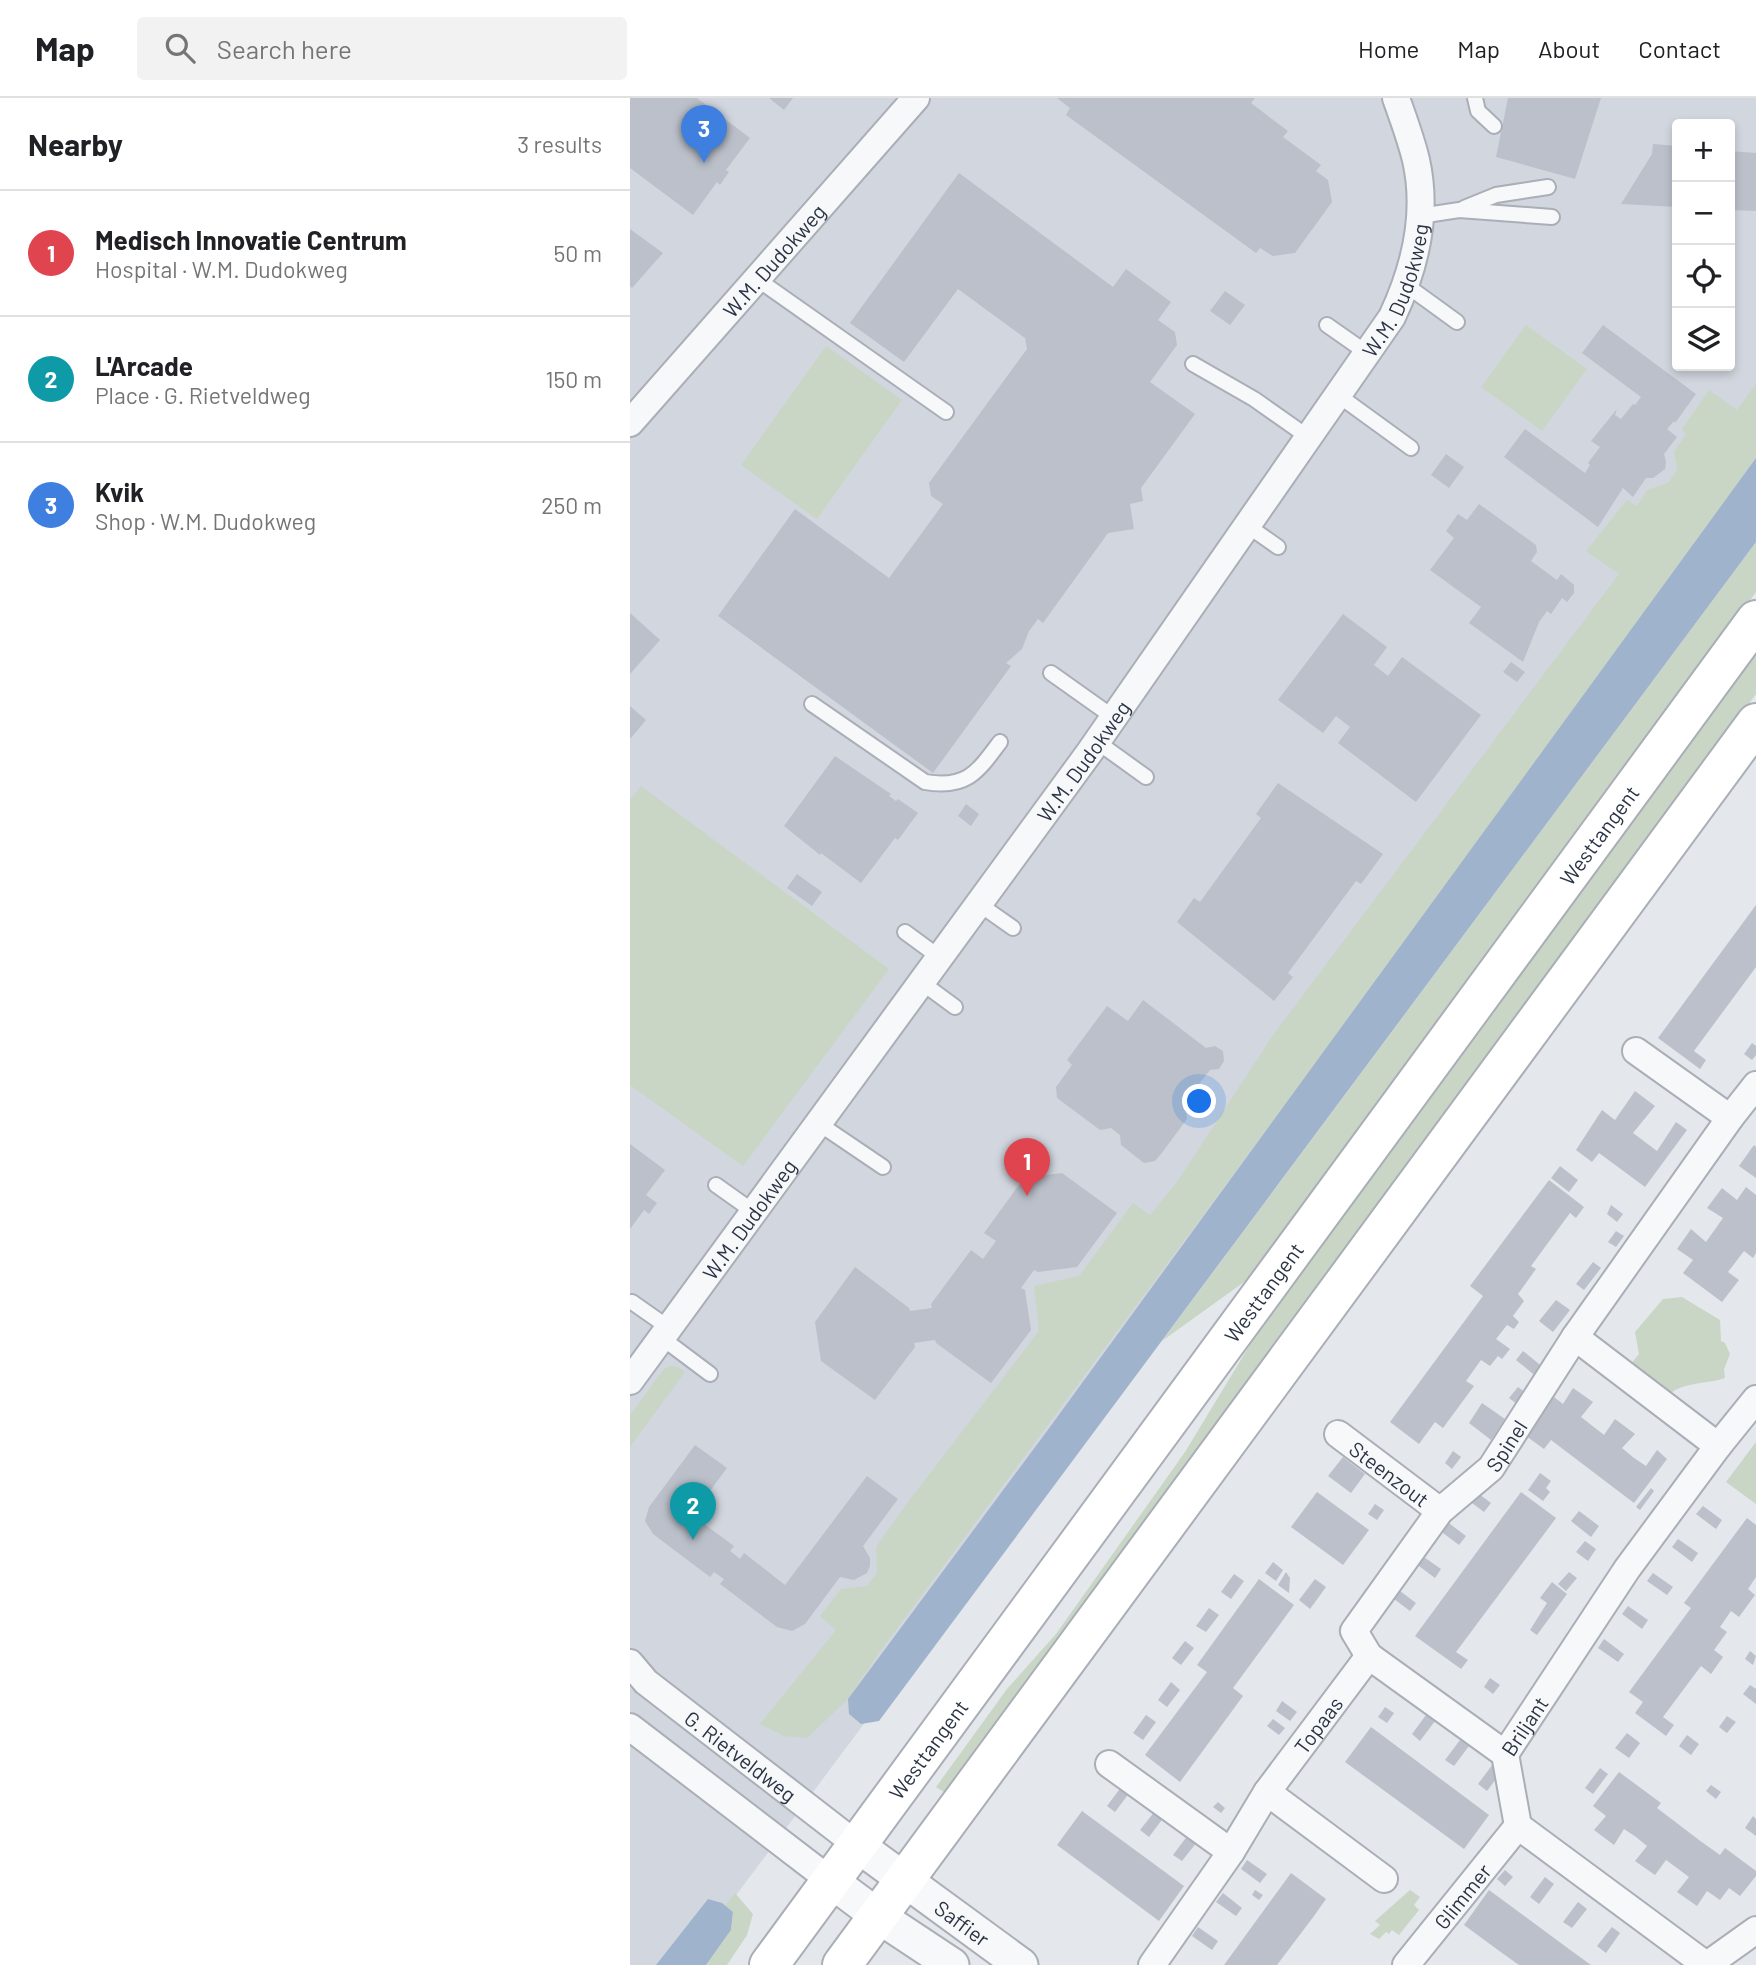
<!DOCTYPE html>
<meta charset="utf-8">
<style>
:root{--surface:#fff;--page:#f2f2f2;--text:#202124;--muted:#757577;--line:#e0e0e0;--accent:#0b8043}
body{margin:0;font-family:Barlow,sans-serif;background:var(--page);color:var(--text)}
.controls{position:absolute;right:21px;top:21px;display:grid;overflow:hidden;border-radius:7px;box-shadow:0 4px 10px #0003}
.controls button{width:63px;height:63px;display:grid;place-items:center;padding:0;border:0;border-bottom:2px solid var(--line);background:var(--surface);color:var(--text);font:35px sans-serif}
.you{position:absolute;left:570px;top:1004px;width:24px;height:24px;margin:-18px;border:5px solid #fff;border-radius:50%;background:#1a73e8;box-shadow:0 0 0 10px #1a73e833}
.badge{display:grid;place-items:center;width:46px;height:46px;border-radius:50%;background:var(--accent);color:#fff;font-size:23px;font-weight:700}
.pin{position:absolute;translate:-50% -58px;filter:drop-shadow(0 2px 4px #0008)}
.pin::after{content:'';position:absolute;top:37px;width:24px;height:21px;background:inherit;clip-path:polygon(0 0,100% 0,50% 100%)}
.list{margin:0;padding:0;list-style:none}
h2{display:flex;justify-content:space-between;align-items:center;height:91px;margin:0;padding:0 28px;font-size:30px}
h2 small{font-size:23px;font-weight:400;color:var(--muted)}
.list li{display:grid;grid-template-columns:46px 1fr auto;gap:21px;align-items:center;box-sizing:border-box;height:126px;padding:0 28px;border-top:2px solid var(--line)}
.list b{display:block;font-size:26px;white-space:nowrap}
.list p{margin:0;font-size:23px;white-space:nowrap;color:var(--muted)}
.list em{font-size:23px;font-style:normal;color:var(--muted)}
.icon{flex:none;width:38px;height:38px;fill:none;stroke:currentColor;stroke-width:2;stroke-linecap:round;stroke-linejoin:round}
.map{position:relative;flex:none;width:1126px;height:1867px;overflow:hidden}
header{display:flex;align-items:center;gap:42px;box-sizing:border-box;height:98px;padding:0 35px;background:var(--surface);border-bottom:2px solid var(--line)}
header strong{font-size:33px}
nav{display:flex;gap:38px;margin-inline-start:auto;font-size:24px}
.search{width:490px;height:63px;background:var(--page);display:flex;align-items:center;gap:18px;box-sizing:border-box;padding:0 24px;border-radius:7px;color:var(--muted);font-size:26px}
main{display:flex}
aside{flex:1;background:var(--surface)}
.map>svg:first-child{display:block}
.built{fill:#d2d6de;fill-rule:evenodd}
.green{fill:#c9d6c5}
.water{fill:#9fb4cc}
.building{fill:#bbc0ca}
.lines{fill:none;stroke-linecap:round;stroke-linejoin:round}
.service-casing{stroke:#a9aeb7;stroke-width:18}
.minor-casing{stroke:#a9aeb7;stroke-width:30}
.tertiary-casing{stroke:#a9aeb7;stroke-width:37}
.secondary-casing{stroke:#a9aeb7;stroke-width:42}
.service{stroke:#f7f8fa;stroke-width:14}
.minor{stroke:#f7f8fa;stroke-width:26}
.tertiary{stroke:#f7f8fa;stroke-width:33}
.secondary{stroke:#fff;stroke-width:38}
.labels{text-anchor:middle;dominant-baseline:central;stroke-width:5;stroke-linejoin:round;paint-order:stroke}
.street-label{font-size:21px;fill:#2b3445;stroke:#f4f6f9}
</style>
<header>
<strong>Map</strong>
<div class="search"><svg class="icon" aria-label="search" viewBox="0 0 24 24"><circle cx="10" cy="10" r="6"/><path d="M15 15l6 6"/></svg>Search here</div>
<nav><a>Home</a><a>Map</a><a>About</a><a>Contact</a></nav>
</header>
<main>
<aside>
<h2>Nearby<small>3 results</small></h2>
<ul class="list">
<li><span class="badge" style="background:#e0444e">1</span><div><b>Medisch Innovatie Centrum</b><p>Hospital · W.M. Dudokweg</p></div><em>50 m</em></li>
<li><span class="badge" style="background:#0f9aa8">2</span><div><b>L'Arcade</b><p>Place · G. Rietveldweg</p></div><em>150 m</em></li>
<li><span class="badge" style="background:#3f7fe0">3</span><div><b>Kvik</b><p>Shop · W.M. Dudokweg</p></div><em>250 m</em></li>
</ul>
</aside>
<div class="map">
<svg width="1126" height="1867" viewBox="0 0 1126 1867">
<rect width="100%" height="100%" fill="#e4e7ec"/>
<path class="built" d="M0,0H1126V430L54,1867H0ZM1047,26H1100V268H1047Z"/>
<path class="green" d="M896,227L957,271L912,333L851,289Z
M196,248L272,302L187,421L111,367Z
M1126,286V360L648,1016L249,1555L218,1601L177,1640L154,1638L130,1626L206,1532L190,1518L211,1491L237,1488L247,1475L246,1449L281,1400L409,1233L404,1188L449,1178L503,1105L520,1117L547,1084L643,937L989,476L956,453L997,402L1007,408L1017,392L1038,385L1047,372L1044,354L1056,336L1052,331L1079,292L1107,312Z
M1126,444V494L628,1174L532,1243Z
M1126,554V596L317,1696L306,1689L377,1591L426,1536L555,1354L635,1222Z
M11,688L259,871L113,1068L0,987V702Z
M1052,1199L1090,1222L1091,1243L1095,1245L1100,1256L1094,1271L1095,1280C1078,1286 1053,1284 1040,1296L1000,1267L1009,1256L1005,1234L1033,1201Z
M41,1268L48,1269L55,1274L0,1349V1317L34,1271Z
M1126,1344V1406L1096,1384Z
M780,1792L790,1799L784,1807L789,1812L769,1837L762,1832L759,1836L756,1834L749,1841L740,1836L750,1827L745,1823Z
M105,1795L123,1816L117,1837L97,1867H76L101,1832L103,1814L95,1808Z"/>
<path class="water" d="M1126,360V444L249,1623L231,1626L219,1616L218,1601L420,1329Z
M78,1801L92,1805L103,1814L101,1832L76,1867H26Z"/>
<path class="building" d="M0,0H67L120,40L96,72L99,74L90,87L87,84L63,117L0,70Z
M139,0H163L154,12Z
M427,0H625L621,5L658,33L653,39L691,67L686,73L698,82L702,104L665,155L643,158L630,150L626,155L436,17L440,10Z
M878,0H971L945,81L866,59Z
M1023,46L1047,48V109L991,106L1022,56Z
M1100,53L1126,55V113L1100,112Z
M329,75L483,189L496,171L541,204L528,222L545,234L547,247L520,284L565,316L511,390L513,403L500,406L504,431L478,435L413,525L408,521L399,533L392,551L376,565L381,568L303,675L88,518L165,411L259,480L313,406L301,398L299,385L397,251L395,240L328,191L274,264L220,225Z
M0,131L33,155L2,190L0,188Z
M595,193L615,207L600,227L580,213Z
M973,227L1066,296L1045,325L1044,323L1037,331L1047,339L1034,356L1036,364L1035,371L1023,380H1016L1003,399L993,390L968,429L874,359L895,331L955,375L960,367L958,365L970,349L961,343L987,311L985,317L991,321L1003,306L1005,307L1011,299L952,255Z
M816,356L834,369L819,390L801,377Z
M849,406L906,447L907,454L901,463L927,482L931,476L944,487V495L937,504L932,500L921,516L917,513L909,524L893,564L839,525L851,509L800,472L824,440L816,433L828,416L837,422Z
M0,515L30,542L0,576Z
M713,516L757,549L744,567L758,578L772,559L851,617L786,704L708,645L720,629L706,618L693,635L648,602Z
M881,564L895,574L887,584L873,574Z
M0,608L16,622L0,641Z
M205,658L261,696L259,698L266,703L268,701L288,715L268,742L265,740L231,785L191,755L190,757L154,728Z
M648,685L753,756L731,786L726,783L658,875L663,879L644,903L547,824L564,800L570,804L631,720L626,716Z
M336,706L349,716L341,728L328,718Z
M167,776L192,794L182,808L157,790Z
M1126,807V869L1064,953L1076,962L1070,971L1028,940Z
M513,902L576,950L585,948L593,953L594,963L589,971L580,972L555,1004L557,1021L531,1056L525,1063L514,1065L491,1047L490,1037L481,1030L470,1032L427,1000L426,989L442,967L437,962L477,908L498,923Z
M1122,945L1126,948V957L1122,962L1114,956Z
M1005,993L1025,1008L1003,1035L1027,1053L1046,1024L1057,1032L1015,1089L969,1055L962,1064L946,1052L972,1012L985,1022Z
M0,1046L35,1072L16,1097L27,1105L19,1116L14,1112L0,1131Z
M1124,1047L1126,1049V1080L1109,1068Z
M930,1068L948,1082L939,1094L921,1080Z
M432,1075L487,1115L447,1169L408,1174L404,1172L391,1190L395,1192L401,1232L361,1285L306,1245L305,1242L284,1245L285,1249L245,1302L191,1263L185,1224L225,1169L279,1210L280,1213L302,1210L301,1206L341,1152L353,1161L366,1143L354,1135L394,1080Z
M919,1082L954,1109L946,1120L940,1115L901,1168L906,1171L888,1196L894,1203L883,1218L889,1224L884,1231L877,1227L866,1241L880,1251L872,1261L868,1258L860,1268L851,1262L836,1283L844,1288L813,1330L805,1324L789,1346L760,1324L853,1198L840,1188Z
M1116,1089L1126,1097V1155L1123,1160L1114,1153L1098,1174L1109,1182L1092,1204L1053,1175L1063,1162L1047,1151L1061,1131L1076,1144L1093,1120L1077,1110L1092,1090L1107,1102Z
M981,1107L993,1116L987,1124L977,1116Z
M986,1133L994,1138L986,1149L978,1144Z
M963,1164L971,1170L954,1192L946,1186Z
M926,1202L940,1212L923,1234L909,1223Z
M893,1253L914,1270L907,1279L886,1262Z
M888,1289L896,1295L887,1306L879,1300Z
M943,1290L963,1304L951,1319L974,1337L985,1321L1005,1336L992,1350L1004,1360L1016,1368L1027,1352L1037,1361L1004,1405L921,1342L914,1351L892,1335L920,1296L933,1306Z
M852,1305L875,1321L861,1342L839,1325Z
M65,1347L97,1370L62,1417L104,1448L100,1453L110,1461L114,1455L155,1487L237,1378L268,1401L233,1448L240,1460V1468L237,1475L224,1482L210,1479L175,1526L162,1533L147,1529L90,1486L94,1481L84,1474L80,1479L23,1436L15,1423L19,1409Z
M823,1353L831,1359L822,1371L815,1365Z
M713,1359L735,1376L721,1395L698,1378Z
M910,1375L921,1383L916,1390L920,1394L913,1403L898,1392Z
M841,1390L861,1405L854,1414L834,1399Z
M1021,1390L1024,1393L1010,1412L1006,1409Z
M687,1394L739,1432L713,1467L661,1429Z
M891,1394L926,1420L826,1554L838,1562L831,1571L785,1538Z
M745,1406L754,1412L747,1422L738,1416Z
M1073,1408L1092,1422L1086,1431L1066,1416Z
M949,1413L969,1428L961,1439L941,1423Z
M1117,1420L1126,1427V1479L1118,1491L1125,1497L1109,1519L1101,1513L1090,1529L1097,1534L1084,1552L1093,1559L1081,1576L1071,1568L1033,1619L1044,1627L1036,1638L1005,1615L1013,1604L999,1594L1061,1510L1054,1505Z
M816,1423L836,1438L829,1447L809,1432Z
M1048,1441L1068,1455L1062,1464L1042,1449Z
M955,1443L966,1451L958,1463L946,1454Z
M791,1457L811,1471L805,1480L785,1465Z
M643,1464L653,1472L646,1483L635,1475Z
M656,1474L660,1480L659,1495L648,1487Z
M939,1474L947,1480L936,1493L928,1486Z
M1023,1475L1043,1489L1037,1497L1017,1483Z
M604,1476L614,1483L601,1501L591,1494Z
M629,1481L664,1507L603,1590L613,1598L550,1684L515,1657L577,1574L567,1567Z
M685,1481L696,1489L680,1511L669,1502Z
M922,1484L937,1496L907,1537L900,1532L917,1505L910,1500Z
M766,1490L786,1505L780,1513L760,1498Z
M998,1508L1018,1522L1012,1531L992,1516Z
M579,1510L589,1517L576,1534L566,1528Z
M974,1541L994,1556L988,1564L968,1550Z
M555,1543L564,1550L551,1567L542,1560Z
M1120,1553L1126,1558L1123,1567L1115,1561Z
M860,1580L870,1587L863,1596L854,1589Z
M541,1584L550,1592L537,1609L528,1602Z
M1120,1587L1126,1591V1606L1113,1596Z
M652,1603L667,1614L660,1623L646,1613Z
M755,1609L764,1615L757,1625L748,1619Z
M516,1617L526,1624L513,1642L503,1635Z
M796,1617L805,1623L790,1643L782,1636Z
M1097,1618L1106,1624L1097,1635L1089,1629Z
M643,1621L655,1630L649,1637L637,1628Z
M741,1629L859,1717L834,1751L715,1664Z
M997,1635L1010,1645L999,1660L985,1650Z
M1057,1637L1069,1646L1061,1657L1049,1648Z
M830,1642L839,1648L824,1668L815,1662Z
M863,1666L872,1673L857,1693L848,1686Z
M970,1670L978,1676L963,1696L955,1690Z
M989,1674L1031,1705L1027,1710L1069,1742L1090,1757L1095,1750L1126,1773V1778L1110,1798L1099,1790L1090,1802L1077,1793L1067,1808L1047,1794L1059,1779L1047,1770L1036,1762L1025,1777L1005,1763L1017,1748L1006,1739L994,1731L984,1747L964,1732L976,1718L963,1708Z
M1081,1687L1091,1694L1086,1701L1076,1693Z
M492,1688L500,1694L485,1714L477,1708Z
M588,1704L595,1710L591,1715L583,1709Z
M452,1713L554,1788L529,1823L427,1747Z
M525,1713L534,1719L519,1739L510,1732Z
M1123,1718L1126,1721V1738L1115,1730Z
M558,1737L567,1744L552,1763L543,1757Z
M617,1762L637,1776L630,1785L611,1771Z
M875,1772L883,1779L875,1788L867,1781Z
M661,1775L696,1801L684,1818L647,1867H594Z
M915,1779L924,1786L909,1806L900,1799Z
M625,1792L633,1797L629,1802L622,1797Z
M859,1792L943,1854L961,1867H889L868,1852L834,1827Z
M593,1795L612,1810L606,1818L586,1804Z
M948,1804L957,1811L942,1830L933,1824Z
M568,1829L588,1843L582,1852L562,1838Z
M982,1829L990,1835L976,1855L967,1848Z"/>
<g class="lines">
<defs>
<path id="service" d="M845,0L848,13L864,28
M834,110L866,97L918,89
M790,118L829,112L922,119
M127,181L316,314
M776,187L827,224
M697,227L737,255
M563,266L624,301L678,339
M708,297L781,350
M618,428L648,449
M421,575L483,619
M182,606L295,684C336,691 347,675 370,644
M466,643L516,679
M349,806L383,830
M275,834L309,859
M291,884L325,909
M188,1025L253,1069
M86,1087L124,1114
M2,1204L39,1230
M32,1240L80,1276"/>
<g id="minor">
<path id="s1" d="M0,325L286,0"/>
<path d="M1006,953L1100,1020"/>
<path d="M945,1239L1088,1348"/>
<path id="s2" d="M0,1283L459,655L762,219C785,170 798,115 786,62C781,41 773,20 766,0"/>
<path id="s3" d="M708,1336L810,1413"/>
<path id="s4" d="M0,1565L16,1584L227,1747"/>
<path d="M0,1629L201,1783"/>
<path id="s5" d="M875,1656L739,1558L724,1533L810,1413L861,1370L945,1239L1100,1020L1126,987"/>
<path d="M479,1666L601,1754"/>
<path d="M637,1694L754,1781"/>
<path id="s6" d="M522,1867L601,1754L637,1694L739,1558"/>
<path id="s7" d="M776,1867L888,1728"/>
<path id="s8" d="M1076,1867L888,1728L875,1656L997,1471L1088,1348L1126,1301"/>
<path d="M1077,1867L1126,1832"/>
</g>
<g id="tertiary">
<path id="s9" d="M227,1747L391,1867"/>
<path d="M201,1783L248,1818L322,1867"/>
</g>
<g id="secondary">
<path id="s10" d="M139,1867L1126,522"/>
<path d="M212,1867L1126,625"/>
</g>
</defs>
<use href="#service" class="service-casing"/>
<use href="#minor" class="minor-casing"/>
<use href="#tertiary" class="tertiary-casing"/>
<use href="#secondary" class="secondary-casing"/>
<use href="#service" class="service"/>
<use href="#minor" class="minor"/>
<use href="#tertiary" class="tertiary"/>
<use href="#secondary" class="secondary"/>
</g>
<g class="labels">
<g class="street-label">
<text stroke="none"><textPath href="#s1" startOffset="217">W.M. Dudokweg</textPath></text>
<text stroke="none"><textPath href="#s2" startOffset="1335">W.M. Dudokweg</textPath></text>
<text stroke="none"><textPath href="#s2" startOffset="768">W.M. Dudokweg</textPath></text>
<text stroke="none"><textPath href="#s10" startOffset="1402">Westtangent</textPath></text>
<text stroke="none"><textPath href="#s2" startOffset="201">W.M. Dudokweg</textPath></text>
<text stroke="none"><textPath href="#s10" startOffset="835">Westtangent</textPath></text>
<text stroke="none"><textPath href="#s5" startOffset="438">Spinel</textPath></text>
<text stroke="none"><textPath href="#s3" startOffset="65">Steenzout</textPath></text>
<text stroke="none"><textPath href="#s6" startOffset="292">Topaas</textPath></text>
<text stroke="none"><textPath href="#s8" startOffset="341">Briljant</textPath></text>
<text stroke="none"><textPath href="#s10" startOffset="268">Westtangent</textPath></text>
<text stroke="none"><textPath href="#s4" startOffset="145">G. Rietveldweg</textPath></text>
<text stroke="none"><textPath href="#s7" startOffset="89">Glimmer</textPath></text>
<text stroke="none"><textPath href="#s9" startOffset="131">Saffier</textPath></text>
</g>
</g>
</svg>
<div class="controls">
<button>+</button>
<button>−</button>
<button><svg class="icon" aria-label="locate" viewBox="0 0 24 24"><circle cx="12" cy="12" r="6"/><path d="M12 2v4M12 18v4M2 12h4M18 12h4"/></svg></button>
<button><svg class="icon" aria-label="layers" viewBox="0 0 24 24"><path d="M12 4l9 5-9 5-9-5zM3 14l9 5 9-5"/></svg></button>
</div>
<div class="you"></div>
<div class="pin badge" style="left:397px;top:1098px;background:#e0444e">1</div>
<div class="pin badge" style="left:63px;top:1442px;background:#0f9aa8">2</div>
<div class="pin badge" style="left:74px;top:65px;background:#3f7fe0">3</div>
</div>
</main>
